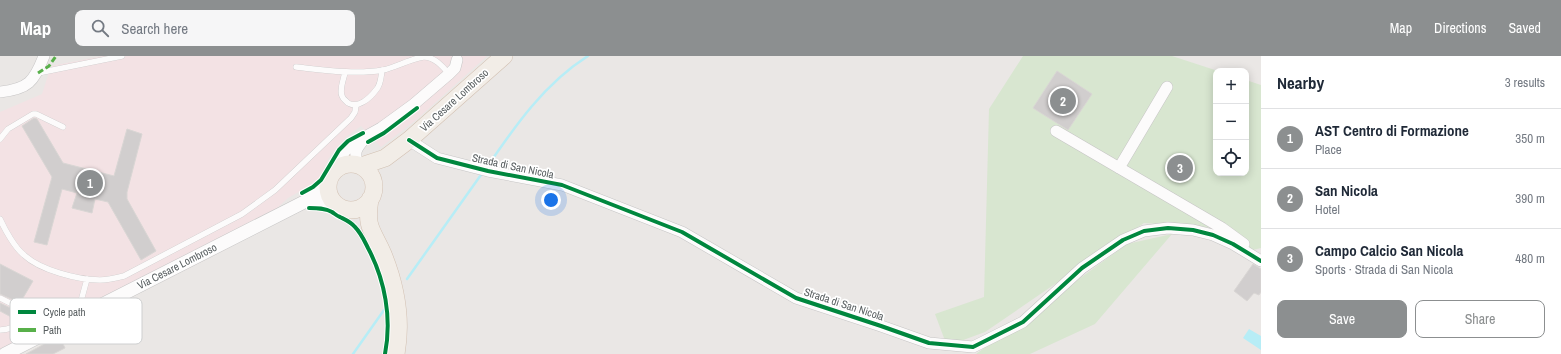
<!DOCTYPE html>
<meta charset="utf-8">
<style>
:root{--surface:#fff;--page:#f6f6f7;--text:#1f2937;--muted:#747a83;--line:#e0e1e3;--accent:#8c8f90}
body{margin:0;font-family:"Archivo Narrow",sans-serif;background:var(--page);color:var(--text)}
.controls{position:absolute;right:12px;top:12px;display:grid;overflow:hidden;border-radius:8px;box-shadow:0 2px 10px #0003}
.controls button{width:36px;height:36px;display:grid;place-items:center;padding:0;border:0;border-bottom:1px solid var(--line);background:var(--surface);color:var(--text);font:20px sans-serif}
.you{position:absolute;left:551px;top:144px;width:14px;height:14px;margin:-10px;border:3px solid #fff;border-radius:50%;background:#1a73e8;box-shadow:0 0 0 6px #1a73e833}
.badge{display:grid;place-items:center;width:26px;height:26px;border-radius:50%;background:var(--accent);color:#fff;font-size:13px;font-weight:700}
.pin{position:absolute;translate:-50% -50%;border:2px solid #fff;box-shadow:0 1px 4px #0006}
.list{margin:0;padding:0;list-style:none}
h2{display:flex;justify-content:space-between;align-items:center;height:52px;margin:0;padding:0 16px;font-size:17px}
h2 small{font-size:13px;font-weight:400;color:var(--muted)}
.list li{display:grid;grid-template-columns:26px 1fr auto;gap:12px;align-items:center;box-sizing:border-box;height:60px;padding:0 16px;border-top:1px solid var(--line)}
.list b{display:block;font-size:15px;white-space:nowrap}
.list p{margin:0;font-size:13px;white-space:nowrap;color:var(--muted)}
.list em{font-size:13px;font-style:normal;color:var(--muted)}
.actions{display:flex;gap:8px;padding:12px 16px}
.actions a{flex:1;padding:9px 0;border:1px solid var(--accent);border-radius:8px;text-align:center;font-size:14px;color:var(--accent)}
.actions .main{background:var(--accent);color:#fff}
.icon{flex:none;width:22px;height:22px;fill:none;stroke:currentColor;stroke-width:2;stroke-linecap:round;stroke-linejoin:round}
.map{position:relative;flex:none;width:1261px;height:298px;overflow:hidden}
header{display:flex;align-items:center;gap:24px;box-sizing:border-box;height:56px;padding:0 20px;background:var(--accent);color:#fff}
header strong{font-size:19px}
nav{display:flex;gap:22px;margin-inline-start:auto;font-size:14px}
.search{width:280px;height:36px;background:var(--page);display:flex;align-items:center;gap:10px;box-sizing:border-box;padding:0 14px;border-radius:8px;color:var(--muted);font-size:15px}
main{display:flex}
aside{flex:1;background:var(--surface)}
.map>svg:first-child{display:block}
.medical{fill:#f3e2e4}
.green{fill:#d8e6d0}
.water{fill:#b7edf6}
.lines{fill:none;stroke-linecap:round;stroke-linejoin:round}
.stream{stroke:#b7edf6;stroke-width:2.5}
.building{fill:#d1cece;stroke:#d9d6d4}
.service-casing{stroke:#c6c5c5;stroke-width:6}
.minor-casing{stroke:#c6c5c5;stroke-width:12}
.tertiary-casing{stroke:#c6c5c5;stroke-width:14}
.primary-casing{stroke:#d2c0b2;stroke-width:18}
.service{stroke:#fcfbfb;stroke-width:5.5}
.minor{stroke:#fcfbfb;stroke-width:11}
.tertiary{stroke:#fcfbfb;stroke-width:13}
.primary{stroke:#f2ede7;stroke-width:17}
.quiet{stroke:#58b04a;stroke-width:3;stroke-dasharray:6 3;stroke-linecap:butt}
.cycleway-casing{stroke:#fff;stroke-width:6}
.cycleway{stroke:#00873e;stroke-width:4}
.labels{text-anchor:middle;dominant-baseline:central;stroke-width:3.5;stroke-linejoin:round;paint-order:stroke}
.street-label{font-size:11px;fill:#5a6062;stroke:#fff}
.key{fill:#fff;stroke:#cecfd0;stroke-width:1}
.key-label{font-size:11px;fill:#5a6062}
</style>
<header>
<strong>Map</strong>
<div class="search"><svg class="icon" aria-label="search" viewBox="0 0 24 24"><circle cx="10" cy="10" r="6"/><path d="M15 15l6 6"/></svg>Search here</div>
<nav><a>Map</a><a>Directions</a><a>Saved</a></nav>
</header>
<main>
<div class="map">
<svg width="1261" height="298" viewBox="0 0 1261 298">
<rect width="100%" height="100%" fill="#eae7e5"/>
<path class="medical" d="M103,0H487L416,64L381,91L361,70L346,81L328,103L320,124L288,142L277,152L0,294V56L42,38L51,10Z"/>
<path class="green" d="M1023,0H1172L1218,15H1216V117H1246V24L1261,29V192L1253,194L1214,172L1144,167L985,276L947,290L935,258L984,241L989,53Z
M1172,178L1095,268L1030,298H976L1127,188Z"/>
<path class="water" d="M1249,273L1261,280V294L1243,282Z"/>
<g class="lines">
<path class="stream" d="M487,111C515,70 545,27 588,0
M407,223L483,116
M353,298L384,254"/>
</g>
<path class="building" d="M1057,15L1092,38L1068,74L1033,52Z
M34,62L37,63L63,107L114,120L127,73L142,78L127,136V143L156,195L141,204L108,146L95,143L92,157L72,152L77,137L62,133L47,189L34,186L52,121L22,70Z
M0,208L33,225L20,247L0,238Z
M1253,208L1261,213V236L1259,239L1254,237L1247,245L1234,235Z
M0,247L17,255L13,262L0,255Z
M59,280L65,292L53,298H26Z"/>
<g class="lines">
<defs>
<path id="service" d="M296,11C324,14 355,19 383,14C394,12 415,1 424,1C435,1 443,11 449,18
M345,16C344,23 339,33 342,40C343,43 346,45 348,47C358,53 370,42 376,34C381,29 381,21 382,14
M38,17L122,0
M0,83L8,73L33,58H36L63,71
M0,163C5,174 15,192 24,199C40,214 78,224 100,224C108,224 116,222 124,220L242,158L275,134L351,62L355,56L356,49
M0,242L30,257
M82,258L81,245L87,223
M0,274C19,273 28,262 36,246"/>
<path id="minor" d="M0,36C28,33 34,26 44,0
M1056,75L1222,172L1244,188
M409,84L437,102L488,115L562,129L682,176L796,242L881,270L929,287L973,291L1023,266L1082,212L1123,184L1144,175L1168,172L1193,174L1213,179L1233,188L1261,205
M358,109C353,95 357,92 365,82
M1119,112L1167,31
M335,114L345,95L352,88L381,72L414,48L449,18L455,12L457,4"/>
<path id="tertiary" d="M306,145L337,148
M5,298L306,145L330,123"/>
<path id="primary" d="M328 131a23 23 0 1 1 46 0a23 23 0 1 1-46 0Z
M361,110L385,102L409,84L504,0
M370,143C365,173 373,174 383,198C396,230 402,265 396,298"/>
</defs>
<use href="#service" class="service-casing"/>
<use href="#minor" class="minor-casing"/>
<use href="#tertiary" class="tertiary-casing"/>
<use href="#primary" class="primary-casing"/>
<use href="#service" class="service"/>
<use href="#minor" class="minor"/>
<use href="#tertiary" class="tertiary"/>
<use href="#primary" class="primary"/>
<path class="quiet" d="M38,17L49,10L56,0"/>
<defs>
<path id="cycleway" d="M409,84L437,102L488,115L562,129L682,176L796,242L881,270L929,287L973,291L1023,266L1082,212L1123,184L1144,175L1168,172L1193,174L1213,179L1233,188L1261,205
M368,86L384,77L417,52
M302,137L313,131L321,124L339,94L348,85L363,77
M309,152C317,152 325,152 332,156C335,158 337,160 340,161C346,164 351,166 355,171C361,177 364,184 368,192C385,224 392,262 385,298"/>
</defs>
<use href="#cycleway" class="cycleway-casing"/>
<use href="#cycleway" class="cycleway"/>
</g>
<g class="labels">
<g class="street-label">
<text transform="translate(454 44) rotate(-42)">Via Cesare Lombroso</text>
<text transform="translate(513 110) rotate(12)">Strada di San Nicola</text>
<text transform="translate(177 210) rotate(-27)">Via Cesare Lombroso</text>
<text transform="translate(844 248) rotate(18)">Strada di San Nicola</text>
</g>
</g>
<rect x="10" y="242" width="132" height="46" rx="6" class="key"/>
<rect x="18" y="254" width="18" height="4" fill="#00873e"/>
<rect x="18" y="272" width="18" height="4" fill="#58b04a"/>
<g class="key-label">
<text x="43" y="260">Cycle path</text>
<text x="43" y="278">Path</text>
</g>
</svg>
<div class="controls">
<button>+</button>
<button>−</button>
<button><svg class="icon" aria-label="locate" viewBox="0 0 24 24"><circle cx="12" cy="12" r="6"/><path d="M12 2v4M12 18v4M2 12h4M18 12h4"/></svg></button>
</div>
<div class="you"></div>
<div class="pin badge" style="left:90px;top:127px">1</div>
<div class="pin badge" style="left:1063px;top:45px">2</div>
<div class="pin badge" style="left:1180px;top:112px">3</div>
</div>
<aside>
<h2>Nearby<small>3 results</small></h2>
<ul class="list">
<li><span class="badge">1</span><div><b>AST Centro di Formazione</b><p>Place</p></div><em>350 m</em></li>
<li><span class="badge">2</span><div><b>San Nicola</b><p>Hotel</p></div><em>390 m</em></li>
<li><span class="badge">3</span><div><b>Campo Calcio San Nicola</b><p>Sports · Strada di San Nicola</p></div><em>480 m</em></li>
</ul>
<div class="actions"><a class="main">Save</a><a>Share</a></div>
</aside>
</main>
